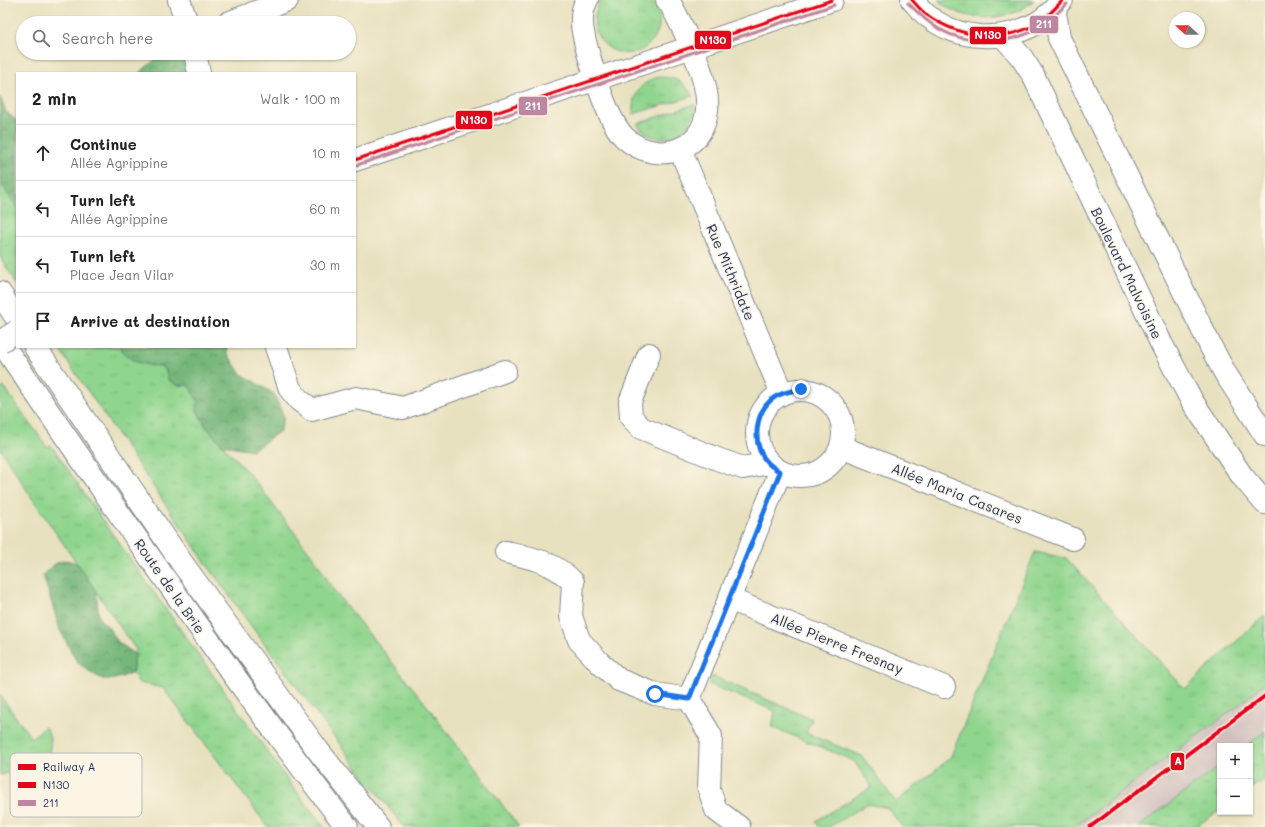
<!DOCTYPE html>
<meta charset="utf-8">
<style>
:root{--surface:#fff;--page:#f6f6f6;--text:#222;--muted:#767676;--line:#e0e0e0}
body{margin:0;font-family:Mali,sans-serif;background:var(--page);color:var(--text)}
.controls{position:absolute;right:12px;bottom:12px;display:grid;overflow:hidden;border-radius:0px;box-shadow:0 1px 3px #0004}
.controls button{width:36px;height:36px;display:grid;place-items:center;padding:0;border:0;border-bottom:1px solid var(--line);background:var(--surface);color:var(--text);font:20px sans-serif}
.compass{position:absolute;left:1169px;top:12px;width:36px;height:36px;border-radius:50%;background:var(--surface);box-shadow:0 1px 3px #0004;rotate:292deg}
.stop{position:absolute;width:12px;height:12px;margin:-9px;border:3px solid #1a73e8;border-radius:50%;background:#fff}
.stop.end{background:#1a73e8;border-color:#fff;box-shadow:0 1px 4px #0008}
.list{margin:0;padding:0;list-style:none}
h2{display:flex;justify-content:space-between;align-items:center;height:52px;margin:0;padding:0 16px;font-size:17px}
h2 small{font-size:13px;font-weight:400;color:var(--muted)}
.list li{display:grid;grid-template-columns:26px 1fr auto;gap:12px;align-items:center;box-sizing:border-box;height:56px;padding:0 16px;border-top:1px solid var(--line)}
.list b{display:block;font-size:15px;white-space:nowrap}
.list p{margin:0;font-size:13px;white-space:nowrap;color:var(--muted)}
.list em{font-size:13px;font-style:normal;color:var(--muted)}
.icon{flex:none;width:22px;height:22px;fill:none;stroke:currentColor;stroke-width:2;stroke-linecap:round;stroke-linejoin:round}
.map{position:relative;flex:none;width:1265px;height:827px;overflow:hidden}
.search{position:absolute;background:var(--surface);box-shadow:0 1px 3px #0004;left:16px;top:16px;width:340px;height:44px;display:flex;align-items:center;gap:10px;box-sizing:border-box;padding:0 14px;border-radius:22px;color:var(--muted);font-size:15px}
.panel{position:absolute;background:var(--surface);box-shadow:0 1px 3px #0004;left:16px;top:72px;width:340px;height:276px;border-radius:0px}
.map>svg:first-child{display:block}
.railway{fill:#d1bfbd}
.grass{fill:url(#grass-tufts);stroke:#568276}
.forest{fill:url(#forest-crowns);stroke:#48726c}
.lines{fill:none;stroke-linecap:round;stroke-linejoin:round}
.minor-casing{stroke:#82888e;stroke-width:24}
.highway-casing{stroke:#82888e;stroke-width:24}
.minor{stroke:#fff;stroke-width:22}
.highway{stroke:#fff;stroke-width:22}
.minor-bridge-casing{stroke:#82888e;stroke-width:24;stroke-linecap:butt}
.minor-bridge{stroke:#fff;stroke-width:22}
.bus-1-casing{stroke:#fcf5e5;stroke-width:6}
.bus-2-casing{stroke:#fcf5e5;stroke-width:6}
.bus-1{stroke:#e3051c;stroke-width:3}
.bus-2{stroke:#bd87a3;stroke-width:3}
.rail-1-casing{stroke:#fcf5e5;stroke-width:7}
.rail-1{stroke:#e3051c;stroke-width:4}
.route{stroke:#1a73e8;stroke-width:5}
.labels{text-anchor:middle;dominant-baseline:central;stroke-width:3;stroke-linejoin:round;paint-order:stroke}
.street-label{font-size:14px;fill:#1b2f5e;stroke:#fcf5e5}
.key{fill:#fcf5e5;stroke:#b8babc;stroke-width:1}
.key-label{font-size:11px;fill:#1b2f5e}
.line-badge{stroke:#fcf5e5;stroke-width:1.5}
.badge-label{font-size:11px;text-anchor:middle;font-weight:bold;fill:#fff}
</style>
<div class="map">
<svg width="1265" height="827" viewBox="0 0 1265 827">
<defs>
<pattern id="grass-tufts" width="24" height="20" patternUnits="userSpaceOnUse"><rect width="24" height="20" fill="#90d58e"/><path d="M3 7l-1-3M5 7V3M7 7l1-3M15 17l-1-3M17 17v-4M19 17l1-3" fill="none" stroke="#7cb77d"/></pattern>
<pattern id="forest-crowns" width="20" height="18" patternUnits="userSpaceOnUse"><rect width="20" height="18" fill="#74b679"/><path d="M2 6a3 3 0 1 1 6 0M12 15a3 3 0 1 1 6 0" fill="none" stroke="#5e9466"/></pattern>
</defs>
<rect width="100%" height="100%" fill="#fcf5e5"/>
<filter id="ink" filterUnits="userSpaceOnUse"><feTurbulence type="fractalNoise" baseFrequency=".025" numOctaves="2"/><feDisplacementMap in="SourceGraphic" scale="8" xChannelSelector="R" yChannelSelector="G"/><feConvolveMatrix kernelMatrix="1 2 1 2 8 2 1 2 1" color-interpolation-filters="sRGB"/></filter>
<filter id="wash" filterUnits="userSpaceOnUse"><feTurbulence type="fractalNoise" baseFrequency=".012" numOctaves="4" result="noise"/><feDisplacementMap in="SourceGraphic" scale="16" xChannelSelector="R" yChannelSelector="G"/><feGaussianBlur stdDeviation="0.9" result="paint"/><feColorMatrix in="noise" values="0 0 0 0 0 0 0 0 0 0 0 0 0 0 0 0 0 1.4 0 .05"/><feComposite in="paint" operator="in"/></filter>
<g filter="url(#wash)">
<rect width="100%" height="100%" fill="#e8e1bf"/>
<path class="railway" d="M1265,683V731L1258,737L1246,746H1220V766L1138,827H1074L1235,708Z"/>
<path class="grass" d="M601,0H652C658,7 660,16 659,26C658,32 655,37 651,42C626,71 577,40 601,0Z
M938,0H1034C1029,4 1023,9 1016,12C991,22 958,19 938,0Z
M658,77C676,77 683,81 693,96L633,114C632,94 639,84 658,77Z
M694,104C698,126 674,143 654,137C646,135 642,130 637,124Z
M0,108L17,135V284L0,257Z
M63,347H120L126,356L151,365L161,366L178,385H188L198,401L197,411L207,428L251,476L317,562L335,592L425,703L519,827H404L356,766L246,619L203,559L59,349Z
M4,387L47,447L51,445L104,522L289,782L324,827H268L163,688L139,683L132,672L136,650L32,498L0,448V390Z
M1035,552L1066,558L1185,689L1265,615V683L1235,708L1074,827H902L888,808L867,804L829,827H819L816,821L872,787L854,761L772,727L775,711L709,684L712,676L812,719L806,733L862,756L896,802L935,771L951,756Z
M0,695L31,738L45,727C54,739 50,752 45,765L0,775Z
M1265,731V779L1250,789V746H1246Z
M1220,766V810L1195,827H1138Z"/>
<path class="forest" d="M162,53H184L189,73H139L160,56Z
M0,97L6,112L17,121V208L0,182Z
M120,347H227V353L240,373L274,394L284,417L280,431L253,450L223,445L207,428L197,410L198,401L188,385H178L168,380L166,370L162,366C143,365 130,363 120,347Z
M68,560L78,564L96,591L99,618L108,627L118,642L135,654L132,672L122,677L109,680L103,679L93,674L77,662L60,630L43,575C50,567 57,561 68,560Z"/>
</g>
<g filter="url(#ink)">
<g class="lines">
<defs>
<path id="minor" d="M179,0L187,23
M587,0C577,16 584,39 589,56C595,77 609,123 625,138C655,165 703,153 707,110C710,81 685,31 671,5L667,0
M912,0C918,6 923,13 929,17C960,41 1004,42 1037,23C1047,17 1055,9 1062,0
M1053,11L1056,18L1059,38L1211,347L1225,373L1265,435
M228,23L287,0
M1003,36L1022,58L1033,75L1162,345L1192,401L1242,476L1265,503
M195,53L199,73
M680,149L782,394
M355,160L832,0
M276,347L290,389L299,400L312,410L356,398L403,408L505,371
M649,354L630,402L631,417L641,428L720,460L743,468L768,463
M757 433a43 43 0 1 1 86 0a43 43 0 1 1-86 0Z
M841,447L1073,539
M506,552C532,558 554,562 573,582L571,616L579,640L599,662L619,680L655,694L689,699
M729,599L944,687
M739,827L716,810L709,789L711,736L689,699L780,472"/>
<path id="highway" d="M0,293L17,319
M0,340C53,420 108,498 163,576C223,661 283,745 347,827
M35,347L182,563L317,749L378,827"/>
</defs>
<use href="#minor" class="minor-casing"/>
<use href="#highway" class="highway-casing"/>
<use href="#minor" class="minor"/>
<use href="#highway" class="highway"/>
<defs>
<path id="minor-bridge" d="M0,342L17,331"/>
</defs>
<use href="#minor-bridge" class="minor-bridge-casing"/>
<use href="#minor-bridge" class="minor-bridge"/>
<defs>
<path id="bus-1" d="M912,0C917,5 921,11 927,15C960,38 1003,44 1038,23C1048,17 1055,8 1063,0
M355,160L832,0"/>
<path id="bus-2" d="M908,3C918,13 927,22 939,29C969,46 1013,45 1042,26C1051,20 1059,11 1067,4
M357,165L834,5"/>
</defs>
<use href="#bus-1" class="bus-1-casing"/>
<use href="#bus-2" class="bus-2-casing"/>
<use href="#bus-1" class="bus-1"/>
<use href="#bus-2" class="bus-2"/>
<defs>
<path id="rail-1" d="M1090,827L1265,696"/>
</defs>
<use href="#rail-1" class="rail-1-casing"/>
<use href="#rail-1" class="rail-1"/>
</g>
</g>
<g class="lines" filter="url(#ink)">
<path class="route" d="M655,694L689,699L780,472C776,469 771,466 768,463C751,445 754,411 775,397C783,392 792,391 801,389"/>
</g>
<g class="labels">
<g class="street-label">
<text transform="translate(731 272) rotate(67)">Rue Mithridate</text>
<text transform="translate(1127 273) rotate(64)">Boulevard Malvoisine</text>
<text transform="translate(957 493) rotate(22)">Allée Maria Casares</text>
<text transform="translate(170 586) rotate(55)">Route de la Brie</text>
<text transform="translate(837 643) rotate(22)">Allée Pierre Fresnay</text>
</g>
</g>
<rect x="10" y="753" width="132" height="64" rx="6" class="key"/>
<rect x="18" y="764" width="18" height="6" fill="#e3051c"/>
<rect x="18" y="782" width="18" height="6" fill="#e3051c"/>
<rect x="18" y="800" width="18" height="6" fill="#bd87a3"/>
<g class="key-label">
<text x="43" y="771">Railway A</text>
<text x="43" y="789">N130</text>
<text x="43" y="807">211</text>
</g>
<g class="line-badge">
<rect x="1029" y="15" width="30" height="19" rx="4" fill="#bd87a3"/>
<rect x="969" y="26" width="38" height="19" rx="4" fill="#e3051c"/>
<rect x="694" y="30" width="38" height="20" rx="4" fill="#e3051c"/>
<rect x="518" y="96" width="30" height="20" rx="4" fill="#bd87a3"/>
<rect x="455" y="110" width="38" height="20" rx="4" fill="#e3051c"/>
<rect x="1170" y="752" width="15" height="19" rx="4" fill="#e3051c"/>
</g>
<g class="badge-label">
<text x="1044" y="28">211</text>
<text x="988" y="39">N130</text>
<text x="713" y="44">N130</text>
<text x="533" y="110">211</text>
<text x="474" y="124">N130</text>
<text x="1178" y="765">A</text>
</g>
</svg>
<div class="controls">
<button>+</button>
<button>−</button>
</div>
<svg class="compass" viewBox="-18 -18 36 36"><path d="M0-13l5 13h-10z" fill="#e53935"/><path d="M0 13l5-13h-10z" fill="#767676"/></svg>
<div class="stop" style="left:655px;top:694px"></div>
<div class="stop end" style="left:801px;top:389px"></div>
<div class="search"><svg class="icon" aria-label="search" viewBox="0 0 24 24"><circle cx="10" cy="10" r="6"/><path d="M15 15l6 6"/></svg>Search here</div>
<section class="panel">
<h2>2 min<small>Walk · 100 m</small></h2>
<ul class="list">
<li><svg class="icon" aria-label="ahead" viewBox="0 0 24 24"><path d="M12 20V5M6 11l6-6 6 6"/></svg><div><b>Continue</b><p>Allée Agrippine</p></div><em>10 m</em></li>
<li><svg class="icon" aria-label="left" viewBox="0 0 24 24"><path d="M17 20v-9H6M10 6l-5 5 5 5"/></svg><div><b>Turn left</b><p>Allée Agrippine</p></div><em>60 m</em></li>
<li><svg class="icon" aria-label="left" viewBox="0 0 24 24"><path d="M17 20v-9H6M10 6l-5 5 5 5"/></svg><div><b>Turn left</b><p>Place Jean Vilar</p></div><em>30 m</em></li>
<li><svg class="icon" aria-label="arrive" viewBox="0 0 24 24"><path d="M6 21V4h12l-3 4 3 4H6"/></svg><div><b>Arrive at destination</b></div></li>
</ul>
</section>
</div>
